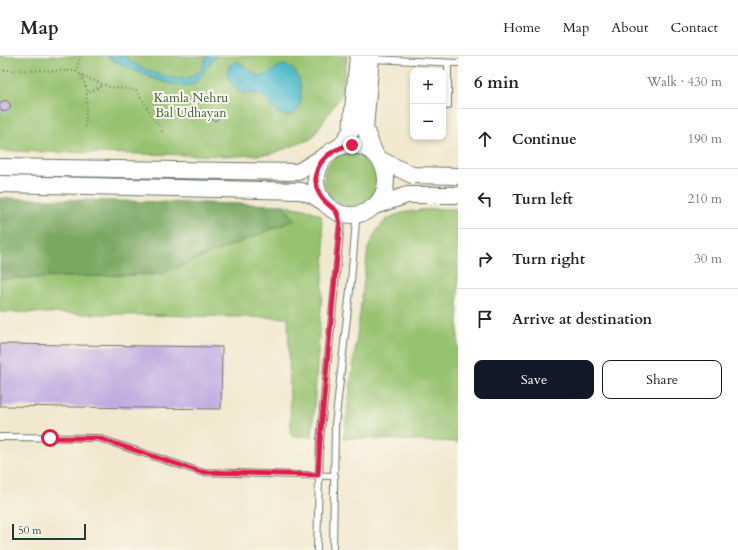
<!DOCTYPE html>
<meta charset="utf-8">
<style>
:root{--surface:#fff;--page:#f6f6f6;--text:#222;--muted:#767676;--line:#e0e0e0;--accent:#111827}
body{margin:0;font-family:Cardo,serif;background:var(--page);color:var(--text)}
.controls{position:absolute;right:12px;top:12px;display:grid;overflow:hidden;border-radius:8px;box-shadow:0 2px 6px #0003}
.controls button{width:36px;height:36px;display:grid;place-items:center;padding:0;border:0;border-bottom:1px solid var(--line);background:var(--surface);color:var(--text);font:20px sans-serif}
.scale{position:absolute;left:12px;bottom:10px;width:74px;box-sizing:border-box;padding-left:4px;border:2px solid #1f3d34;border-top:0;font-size:11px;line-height:14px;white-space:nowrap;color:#1f3d34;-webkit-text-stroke:3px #fbf7ec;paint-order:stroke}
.stop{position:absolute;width:12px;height:12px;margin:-9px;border:3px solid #e11d48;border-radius:50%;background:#fff}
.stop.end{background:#e11d48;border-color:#fff;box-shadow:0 1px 4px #0008}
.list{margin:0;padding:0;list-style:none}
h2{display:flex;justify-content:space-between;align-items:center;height:52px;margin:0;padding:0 16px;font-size:17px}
h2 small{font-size:13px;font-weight:400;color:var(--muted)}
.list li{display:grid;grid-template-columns:26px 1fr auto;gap:12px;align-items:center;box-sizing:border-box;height:60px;padding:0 16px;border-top:1px solid var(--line)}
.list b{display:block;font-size:15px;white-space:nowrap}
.list em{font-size:13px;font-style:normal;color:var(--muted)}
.actions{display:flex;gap:8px;padding:12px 16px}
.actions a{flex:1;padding:9px 0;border:1px solid var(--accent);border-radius:8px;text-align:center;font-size:14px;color:var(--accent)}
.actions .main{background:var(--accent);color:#fff}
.icon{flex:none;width:22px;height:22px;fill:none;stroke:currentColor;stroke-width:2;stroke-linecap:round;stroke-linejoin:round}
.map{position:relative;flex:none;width:458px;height:494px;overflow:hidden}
header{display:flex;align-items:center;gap:24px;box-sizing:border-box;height:56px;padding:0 20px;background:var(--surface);border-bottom:1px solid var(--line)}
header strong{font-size:19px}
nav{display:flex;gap:22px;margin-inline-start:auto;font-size:14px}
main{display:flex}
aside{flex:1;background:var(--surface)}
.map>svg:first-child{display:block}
.green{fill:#97c26f;stroke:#5b8052}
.forest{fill:#79a862;stroke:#4c724b}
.water{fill:#50bacd;stroke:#387c80}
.building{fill:#c0aae0}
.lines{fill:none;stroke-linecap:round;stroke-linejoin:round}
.service-casing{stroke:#69796a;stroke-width:8}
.secondary-casing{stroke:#69796a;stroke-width:18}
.path{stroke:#69796a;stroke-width:2;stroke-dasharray:1 3;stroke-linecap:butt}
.service{stroke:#fff;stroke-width:6}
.secondary{stroke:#fff;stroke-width:16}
.route{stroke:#e11d48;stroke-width:5}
.labels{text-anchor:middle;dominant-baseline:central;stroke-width:4;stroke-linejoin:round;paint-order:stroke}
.park-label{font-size:13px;fill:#3d5e43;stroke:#fbf7ec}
</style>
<header>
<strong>Map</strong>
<nav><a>Home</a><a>Map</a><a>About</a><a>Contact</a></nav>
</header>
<main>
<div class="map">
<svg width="458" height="494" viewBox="0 0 458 494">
<rect width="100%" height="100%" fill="#fbf7ec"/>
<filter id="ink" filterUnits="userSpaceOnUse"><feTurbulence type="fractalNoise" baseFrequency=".025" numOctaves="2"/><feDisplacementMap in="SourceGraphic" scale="8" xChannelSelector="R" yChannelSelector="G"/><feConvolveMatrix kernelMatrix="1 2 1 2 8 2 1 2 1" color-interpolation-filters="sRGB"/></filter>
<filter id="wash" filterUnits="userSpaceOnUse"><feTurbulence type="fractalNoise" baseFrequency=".012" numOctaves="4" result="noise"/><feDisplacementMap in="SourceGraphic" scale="16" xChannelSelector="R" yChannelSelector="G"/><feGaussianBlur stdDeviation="0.9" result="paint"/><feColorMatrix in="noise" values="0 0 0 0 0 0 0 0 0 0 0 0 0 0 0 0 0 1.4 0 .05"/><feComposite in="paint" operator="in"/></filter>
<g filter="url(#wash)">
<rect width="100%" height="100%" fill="#f2e8cf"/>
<path class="green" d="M0,0H347L342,38L311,83L271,98L238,100L0,95Z
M324 123a27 27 0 1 1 54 0a27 27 0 1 1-54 0Z
M0,118L296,125V129L0,122Z
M283,149L309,154L321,159L325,195L312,381L291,380L288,262L0,256V223L160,218L295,163Z
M432,153H458V386L344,382L368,193C382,156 396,157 432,153Z"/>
<path class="forest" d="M0,142L283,149L295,164L160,218L0,223Z"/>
<path class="water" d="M106,0H127L128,4C140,12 172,26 187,22C192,20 197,17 201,15L207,0H218C205,6 206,23 192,28C175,36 122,9 106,0Z
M236,5C247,9 251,20 262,20C274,20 277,3 291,12C302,19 305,48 295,57C291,60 287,59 283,60C280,57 276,55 273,52C270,49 269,44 265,42C246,29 244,51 227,19L229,10Z"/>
<g id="blocks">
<path class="building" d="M-0.5 50a5.5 5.5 0 1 1 11 0a5.5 5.5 0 1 1-11 0Z
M210.5 60a4.5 4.5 0 1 1 9 0a4.5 4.5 0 1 1-9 0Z
M0,288L222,291L221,353L0,350Z"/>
</g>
</g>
<g filter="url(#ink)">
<use href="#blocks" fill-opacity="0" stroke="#69796a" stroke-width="1"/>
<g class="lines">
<defs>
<path id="service" d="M372,3L458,7
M448,7V50
M0,381L98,382L201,416L335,420
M317,494L320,385L341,167L336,155
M333,494L335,369L351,225L356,165L363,157"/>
<path id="secondary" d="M371,0L365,73L375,98
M316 124a35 35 0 1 1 70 0a35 35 0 1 1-70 0Z
M340,91L351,75L358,0
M381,104L412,119L458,120
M0,111L298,116L328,98
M0,128L301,135L312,139L325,147
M375,150L407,139H458"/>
</defs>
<use href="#service" class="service-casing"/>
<use href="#secondary" class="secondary-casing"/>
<path class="path" d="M0,14L75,15L87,22L110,31L136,34L163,77
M76,16L80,0
M81,19L87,34L85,72
M86,38L104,29"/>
<use href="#service" class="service"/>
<use href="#secondary" class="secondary"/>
</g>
</g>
<g class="lines" filter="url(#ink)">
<path class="route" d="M50,382H98L201,416L318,419L320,385L340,167C339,164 338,158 336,155C330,149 323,146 319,137C308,111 328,93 352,89"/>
</g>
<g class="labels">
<g class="park-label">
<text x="191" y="42">Kamla Nehru<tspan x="191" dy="15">Bal Udhayan</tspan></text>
</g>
</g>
</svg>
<div class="controls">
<button>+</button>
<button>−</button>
</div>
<div class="scale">50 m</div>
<div class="stop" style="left:50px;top:382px"></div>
<div class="stop end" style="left:352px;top:89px"></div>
</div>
<aside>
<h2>6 min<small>Walk · 430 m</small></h2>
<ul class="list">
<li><svg class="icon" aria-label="ahead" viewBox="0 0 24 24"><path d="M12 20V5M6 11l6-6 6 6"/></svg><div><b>Continue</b></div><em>190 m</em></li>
<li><svg class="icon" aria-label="left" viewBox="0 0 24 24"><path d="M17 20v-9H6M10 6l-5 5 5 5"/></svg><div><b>Turn left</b></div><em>210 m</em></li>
<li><svg class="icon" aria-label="right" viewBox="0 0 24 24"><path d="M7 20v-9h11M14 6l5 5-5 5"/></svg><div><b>Turn right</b></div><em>30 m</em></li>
<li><svg class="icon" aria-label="arrive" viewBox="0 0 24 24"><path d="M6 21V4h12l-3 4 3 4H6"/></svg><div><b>Arrive at destination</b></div></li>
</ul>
<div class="actions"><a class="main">Save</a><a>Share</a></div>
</aside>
</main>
